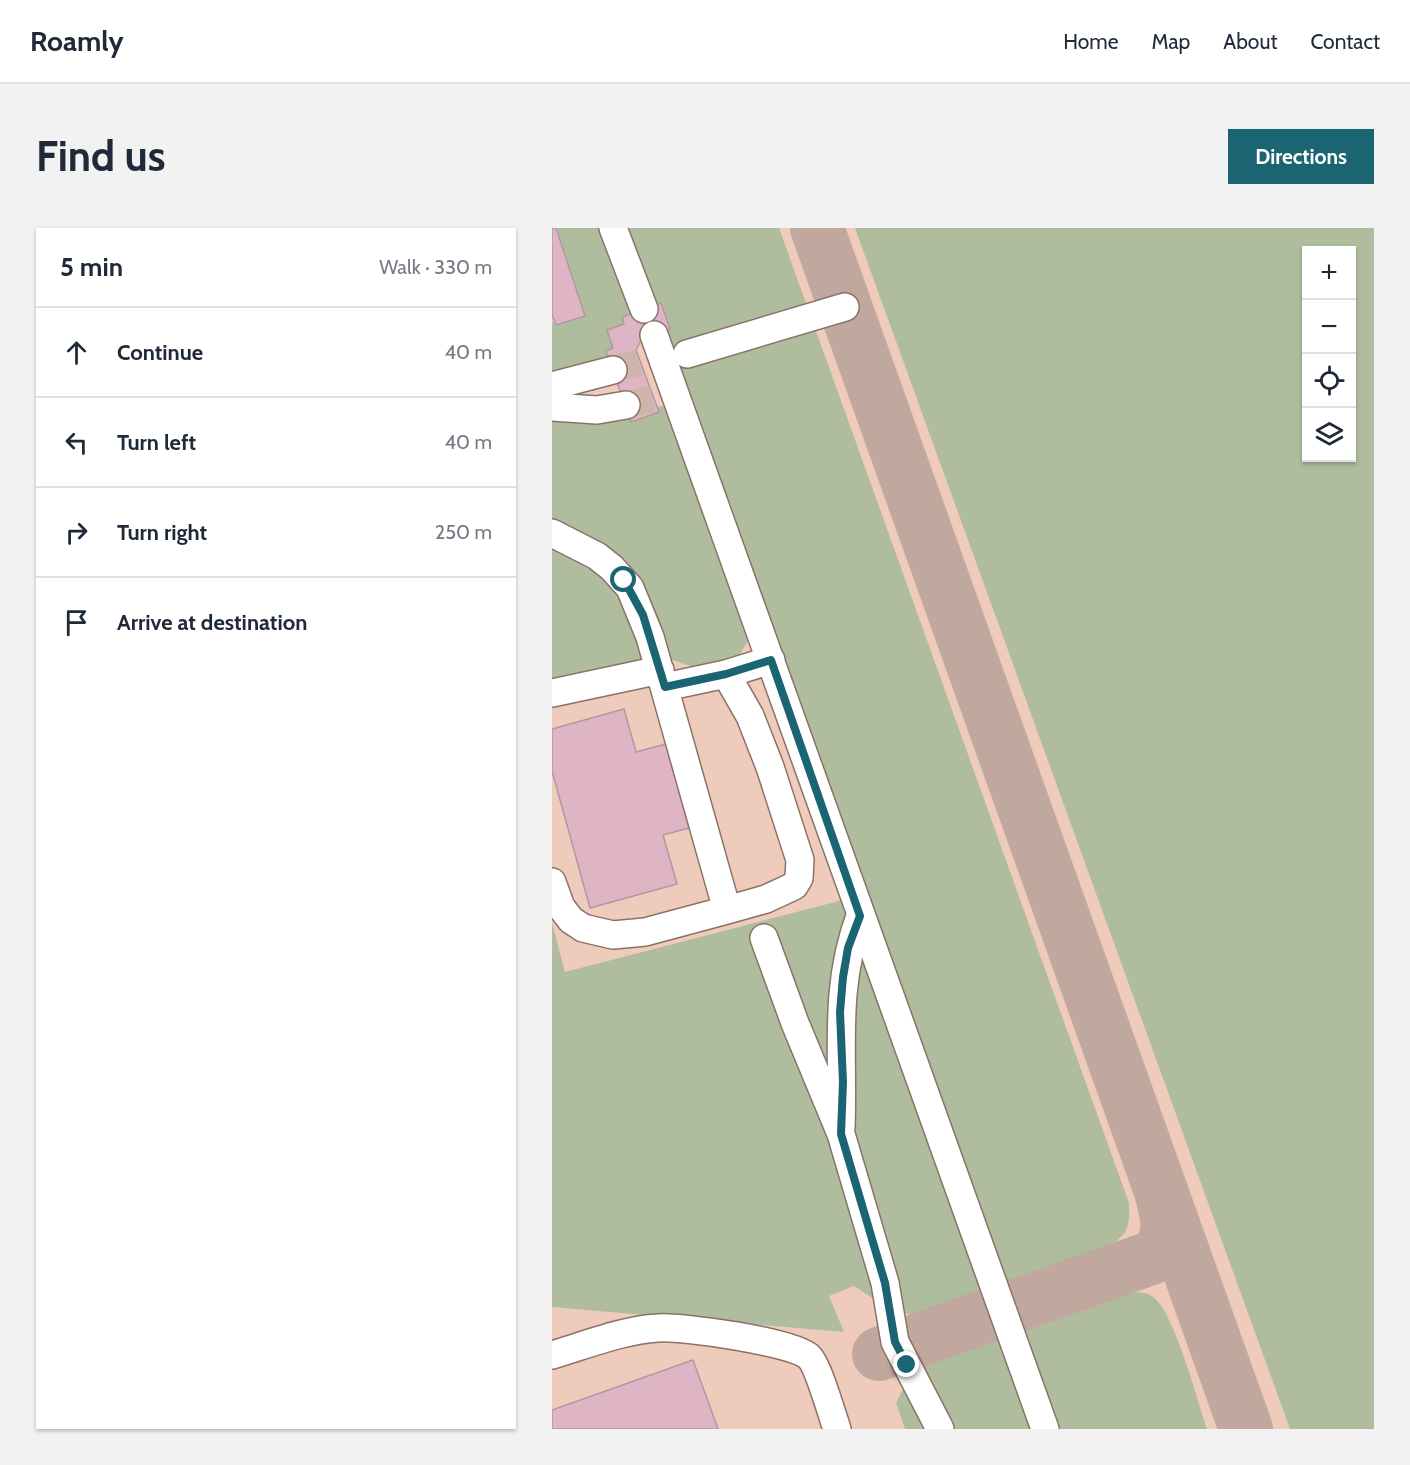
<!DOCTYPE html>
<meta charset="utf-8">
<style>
:root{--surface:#fff;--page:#f2f2f3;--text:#1f2937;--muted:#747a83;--line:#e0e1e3;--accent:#1b6572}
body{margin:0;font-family:Cabin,sans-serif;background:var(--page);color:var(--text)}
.controls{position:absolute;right:18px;top:18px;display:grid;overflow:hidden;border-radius:0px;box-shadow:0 2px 4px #0004}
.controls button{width:54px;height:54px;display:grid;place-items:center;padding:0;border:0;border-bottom:2px solid var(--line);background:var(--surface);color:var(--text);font:30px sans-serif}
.stop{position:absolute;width:18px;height:18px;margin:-14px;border:4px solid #1b6572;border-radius:50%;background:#fff}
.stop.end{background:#1b6572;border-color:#fff;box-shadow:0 2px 6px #0008}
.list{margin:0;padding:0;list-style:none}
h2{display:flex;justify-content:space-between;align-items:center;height:78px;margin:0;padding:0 24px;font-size:26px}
h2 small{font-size:20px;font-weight:400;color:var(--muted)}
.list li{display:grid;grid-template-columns:39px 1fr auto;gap:18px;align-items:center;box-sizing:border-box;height:90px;padding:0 24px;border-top:2px solid var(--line)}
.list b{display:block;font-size:22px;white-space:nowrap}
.list em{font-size:20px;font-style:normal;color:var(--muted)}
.icon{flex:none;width:33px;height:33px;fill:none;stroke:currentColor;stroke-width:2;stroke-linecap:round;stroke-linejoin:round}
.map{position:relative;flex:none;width:822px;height:1201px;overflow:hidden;border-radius:0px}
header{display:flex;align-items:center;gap:36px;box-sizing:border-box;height:84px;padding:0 30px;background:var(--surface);border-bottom:2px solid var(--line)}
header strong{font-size:28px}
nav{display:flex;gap:33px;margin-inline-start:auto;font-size:21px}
.intro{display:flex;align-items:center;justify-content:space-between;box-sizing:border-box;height:144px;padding:0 36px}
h1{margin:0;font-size:42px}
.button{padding:15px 27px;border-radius:0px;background:var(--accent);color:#fff;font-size:21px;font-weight:700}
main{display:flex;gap:36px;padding:0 36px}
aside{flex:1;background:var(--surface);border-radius:0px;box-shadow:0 2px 4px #0004}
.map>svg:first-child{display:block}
.built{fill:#eecbbb;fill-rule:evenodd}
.green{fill:#afbd9e;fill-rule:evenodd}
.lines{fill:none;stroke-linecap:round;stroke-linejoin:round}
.taxiway{stroke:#c0a89e;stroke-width:54}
.building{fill:#dfb5c6;stroke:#b397a2;stroke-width:1.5}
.minor-tunnel{stroke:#ceb5aa;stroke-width:27;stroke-dasharray:27 14;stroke-linecap:butt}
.minor-casing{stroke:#8b7267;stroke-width:30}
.minor{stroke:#fff;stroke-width:27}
.route{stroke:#1b6572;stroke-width:8}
</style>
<header>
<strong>Roamly</strong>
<nav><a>Home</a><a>Map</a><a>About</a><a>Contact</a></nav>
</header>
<div class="intro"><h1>Find us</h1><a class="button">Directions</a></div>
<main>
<aside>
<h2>5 min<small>Walk · 330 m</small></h2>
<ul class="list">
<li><svg class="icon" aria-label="ahead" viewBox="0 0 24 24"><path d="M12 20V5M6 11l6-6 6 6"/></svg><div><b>Continue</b></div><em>40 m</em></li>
<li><svg class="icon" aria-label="left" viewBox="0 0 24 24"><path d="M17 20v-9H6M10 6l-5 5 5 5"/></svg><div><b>Turn left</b></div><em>40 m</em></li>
<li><svg class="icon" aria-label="right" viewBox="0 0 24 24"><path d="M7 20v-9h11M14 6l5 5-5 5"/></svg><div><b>Turn right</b></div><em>250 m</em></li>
<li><svg class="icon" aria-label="arrive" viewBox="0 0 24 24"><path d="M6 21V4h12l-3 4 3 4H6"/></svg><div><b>Arrive at destination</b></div></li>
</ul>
</aside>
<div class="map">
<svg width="822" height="1201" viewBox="0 0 822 1201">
<rect width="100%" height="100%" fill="#f6dacd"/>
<path class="built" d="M0,0H822V1201H0ZM754,22H800V230H754Z"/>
<path class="green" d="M4,0H50L81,84L70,89L72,96L55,102L61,120L54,123L58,133L0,148V93L4,97L33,88Z
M74,0H227L577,975C578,1004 575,1008 549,1022L361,1088L325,1073L302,1058L277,1068L292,1104L0,1079V695L13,744L283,674L306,665Z
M303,0H822V1201H738ZM754,22H800V230H754Z
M110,178L115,180L200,407L186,429L147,441L115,430L103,385L0,292V186L76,184L80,194L106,184L105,179Z
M0,315L62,355L94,431L0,456Z
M579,1064C585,1065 593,1064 598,1067C621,1077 646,1175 655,1201H353L344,1175L354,1155L369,1137Z"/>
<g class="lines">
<path class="taxiway" d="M265,0L694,1201
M327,1126L599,1030C621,1017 616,988 610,967"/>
</g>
<path class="building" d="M0,0H4L33,88L4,97L0,87Z
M109,75L118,101L89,112L84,122L107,184L79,194L54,123L61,120L55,102L72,96L70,89Z
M72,481L84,524L114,516L137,600L111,607L125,656L38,680L0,543V501Z
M141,1132L166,1201H0V1182Z"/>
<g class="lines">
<path class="minor-tunnel" d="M61,142L88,134
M74,177L102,170"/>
<defs>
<path id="minor" d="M61,0L92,81
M102,107L493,1201
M135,126L293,79
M0,158L61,142
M0,179L45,182L74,177
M0,305L45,328L60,340L78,360L98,409L175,682
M113,459L174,446L219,432
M0,465L108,442
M0,654L9,679L19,692L31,700L61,707L93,704L175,682L214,671L242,658L247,650L248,632L218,539L198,488L174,446
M212,710L243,795L289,906L333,1055L343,1114L388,1201
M289,900C292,825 281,761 308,688
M0,1127C34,1117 71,1102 106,1100C130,1098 242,1114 257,1129C266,1137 280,1187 285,1201"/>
</defs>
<use href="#minor" class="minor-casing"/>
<use href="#minor" class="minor"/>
</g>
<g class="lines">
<path class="route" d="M72,352L91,387L113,459L174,446L219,432L308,688L296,720L291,749L288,784L291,854L289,906L333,1055L343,1114L355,1137"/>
</g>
</svg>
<div class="controls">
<button>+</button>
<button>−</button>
<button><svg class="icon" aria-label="locate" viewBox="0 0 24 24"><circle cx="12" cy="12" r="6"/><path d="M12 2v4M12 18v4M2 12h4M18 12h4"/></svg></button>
<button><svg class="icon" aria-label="layers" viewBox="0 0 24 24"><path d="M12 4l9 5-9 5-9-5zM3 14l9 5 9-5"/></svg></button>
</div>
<div class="stop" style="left:72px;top:352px"></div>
<div class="stop end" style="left:355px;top:1137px"></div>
</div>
</main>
